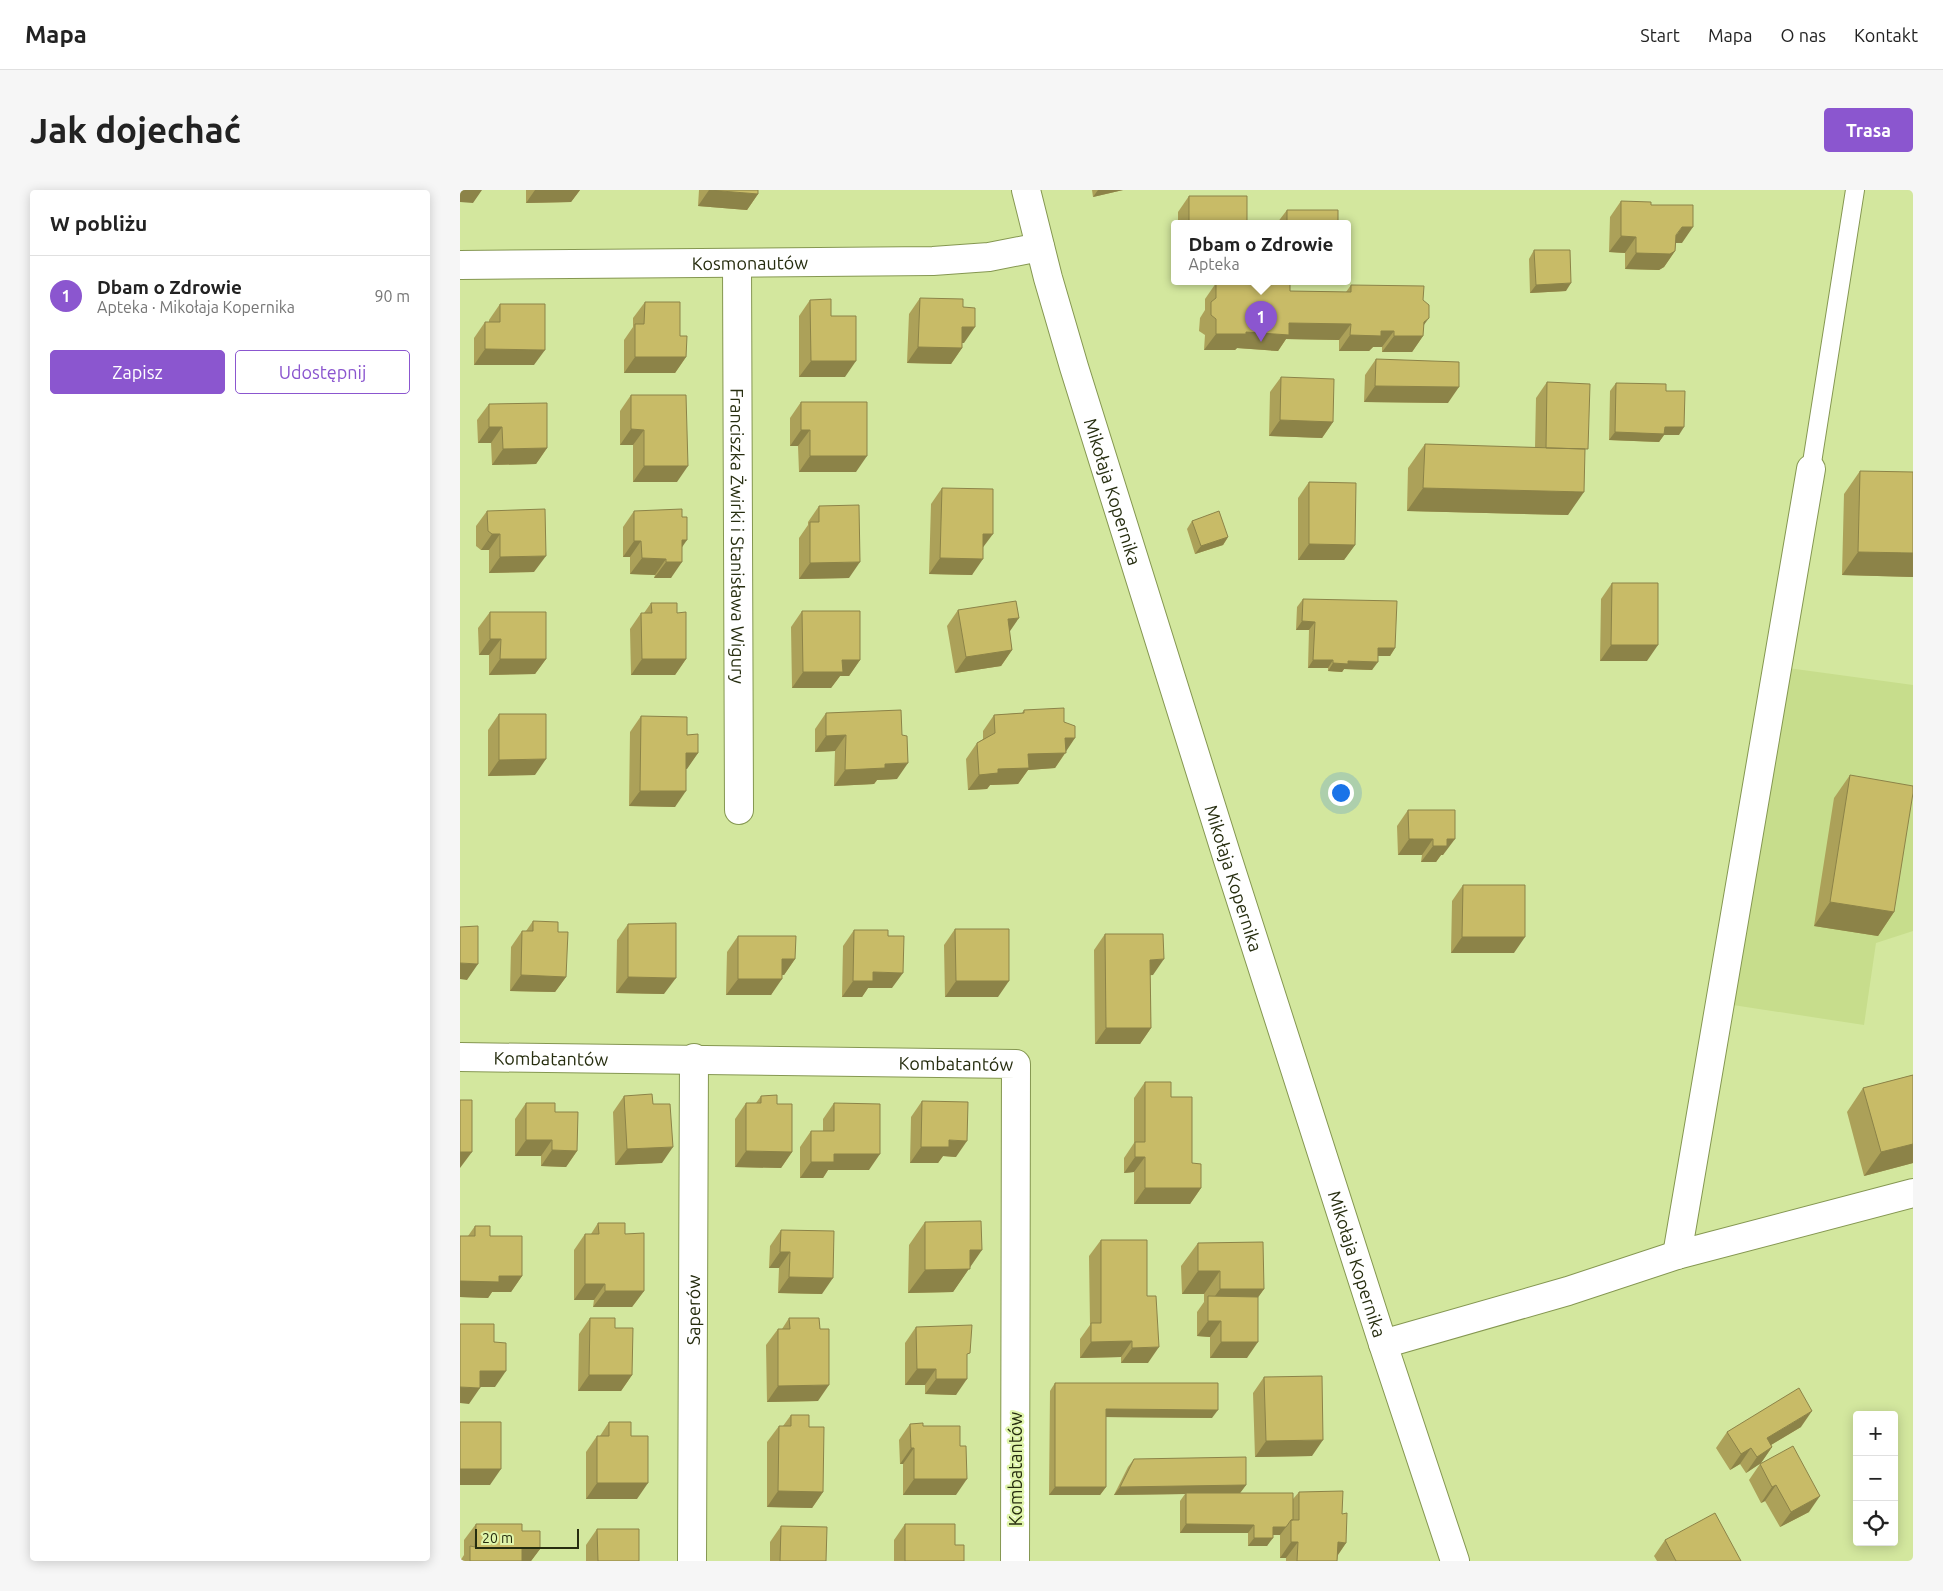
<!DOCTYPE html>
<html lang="pl">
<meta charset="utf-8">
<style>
:root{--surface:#fff;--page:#f6f6f6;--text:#222;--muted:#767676;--line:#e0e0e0;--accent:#8b56cf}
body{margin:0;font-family:Ubuntu,sans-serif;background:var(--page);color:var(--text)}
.controls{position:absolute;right:15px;bottom:15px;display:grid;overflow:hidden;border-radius:5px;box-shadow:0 2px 12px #0003}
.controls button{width:45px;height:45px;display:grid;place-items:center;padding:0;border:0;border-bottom:1px solid var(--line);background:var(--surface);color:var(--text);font:25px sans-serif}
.scale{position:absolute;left:15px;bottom:12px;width:104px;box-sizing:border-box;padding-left:5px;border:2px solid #262d0f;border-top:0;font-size:14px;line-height:18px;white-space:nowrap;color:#262d0f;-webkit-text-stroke:4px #e0f5ab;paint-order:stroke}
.you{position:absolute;left:880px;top:602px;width:18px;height:18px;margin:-12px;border:4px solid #fff;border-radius:50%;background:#1a73e8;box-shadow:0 0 0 8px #1a73e833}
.badge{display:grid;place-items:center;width:32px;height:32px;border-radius:50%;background:var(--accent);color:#fff;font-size:16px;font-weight:700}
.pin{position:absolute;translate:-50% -41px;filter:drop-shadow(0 1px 2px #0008)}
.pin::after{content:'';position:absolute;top:26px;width:18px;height:15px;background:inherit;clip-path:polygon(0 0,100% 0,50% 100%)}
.popup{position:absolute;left:711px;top:30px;width:180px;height:65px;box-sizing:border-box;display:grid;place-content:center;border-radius:5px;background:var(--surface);filter:drop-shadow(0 1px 4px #0005);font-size:16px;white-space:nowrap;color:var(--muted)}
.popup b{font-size:19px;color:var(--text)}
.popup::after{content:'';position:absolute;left:50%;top:100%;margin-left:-10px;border:10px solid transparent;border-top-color:var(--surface)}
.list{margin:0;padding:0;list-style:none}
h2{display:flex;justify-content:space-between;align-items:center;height:65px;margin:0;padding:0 20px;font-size:21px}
h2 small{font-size:16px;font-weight:400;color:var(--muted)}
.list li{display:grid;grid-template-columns:32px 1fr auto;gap:15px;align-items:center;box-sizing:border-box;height:80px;padding:0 20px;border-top:1px solid var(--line)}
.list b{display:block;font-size:19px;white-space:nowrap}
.list p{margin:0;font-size:16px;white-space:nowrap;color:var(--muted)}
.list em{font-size:16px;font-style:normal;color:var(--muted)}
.actions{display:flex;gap:10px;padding:15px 20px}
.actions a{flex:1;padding:11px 0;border:1px solid var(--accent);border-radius:5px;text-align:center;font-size:18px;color:var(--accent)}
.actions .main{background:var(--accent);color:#fff}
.icon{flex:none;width:28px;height:28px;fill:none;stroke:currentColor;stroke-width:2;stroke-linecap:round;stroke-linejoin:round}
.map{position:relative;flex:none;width:1453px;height:1371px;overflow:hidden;border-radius:5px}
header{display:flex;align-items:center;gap:30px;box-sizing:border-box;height:70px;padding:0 25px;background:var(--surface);border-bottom:1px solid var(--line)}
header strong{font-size:24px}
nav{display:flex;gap:28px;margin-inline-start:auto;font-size:18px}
.intro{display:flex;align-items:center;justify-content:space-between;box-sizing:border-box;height:120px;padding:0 30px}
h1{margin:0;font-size:35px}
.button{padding:12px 22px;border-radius:5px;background:var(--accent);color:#fff;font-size:18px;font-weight:700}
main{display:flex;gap:30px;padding:0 30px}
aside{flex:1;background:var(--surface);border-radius:5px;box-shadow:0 2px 12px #0003}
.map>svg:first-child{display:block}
.built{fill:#c7dd8c}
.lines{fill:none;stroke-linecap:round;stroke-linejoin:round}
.service-casing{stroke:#859751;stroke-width:20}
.minor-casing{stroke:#859751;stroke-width:30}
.tertiary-casing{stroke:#859751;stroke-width:30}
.service{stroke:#fff;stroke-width:18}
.minor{stroke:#fff;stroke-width:28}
.tertiary{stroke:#fff;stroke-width:28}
.wall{fill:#aca159}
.shaded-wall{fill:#8c8348}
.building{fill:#c8bb67;stroke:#8c8348}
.labels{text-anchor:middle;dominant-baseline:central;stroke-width:4.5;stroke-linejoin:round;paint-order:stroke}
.street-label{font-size:18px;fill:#262d0f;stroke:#e0f5ab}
</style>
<header>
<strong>Mapa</strong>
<nav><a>Start</a><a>Mapa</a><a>O nas</a><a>Kontakt</a></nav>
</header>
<div class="intro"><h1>Jak dojechać</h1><a class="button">Trasa</a></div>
<main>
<aside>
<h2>W pobliżu<small></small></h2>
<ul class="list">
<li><span class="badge">1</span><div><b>Dbam o Zdrowie</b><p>Apteka · Mikołaja Kopernika</p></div><em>90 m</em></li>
</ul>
<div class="actions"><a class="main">Zapisz</a><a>Udostępnij</a></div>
</aside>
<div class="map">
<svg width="1453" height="1371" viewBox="0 0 1453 1371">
<rect width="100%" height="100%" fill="#d3e79e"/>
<path class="built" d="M1328,478L1453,495V741L1416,753L1404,835L1273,815Z"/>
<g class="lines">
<defs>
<path id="service" d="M1351,279L1395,0"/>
<g id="minor">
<path id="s1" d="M277,74L279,620"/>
<path id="s2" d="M0,75L473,71L529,67L580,57"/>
<path id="s3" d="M0,867L556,874L555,1371"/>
<path d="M1217,1065L1351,279"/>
<path d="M923,1154L1108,1101L1217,1065L1453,1003"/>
<path id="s4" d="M232,1371L234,868"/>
</g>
<g id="tertiary">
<path id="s5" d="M566,0L588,88L614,177L768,670L923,1154L995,1371"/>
</g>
</defs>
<use href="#service" class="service-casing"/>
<use href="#minor" class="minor-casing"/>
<use href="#tertiary" class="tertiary-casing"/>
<use href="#service" class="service"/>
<use href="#minor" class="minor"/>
<use href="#tertiary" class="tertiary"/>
</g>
<path class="wall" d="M66,0H120L111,12L66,13Z
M239,0H298V4L287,20L238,16Z
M632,0H663L633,7Z
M729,6L787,33H718V22Z
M1161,11L1191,15L1222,53H1216L1215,61L1204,77L1199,80L1165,79V63L1149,62L1150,27Z
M827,20L878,33H817Z
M1074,60L1106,101L1070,103L1069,69Z
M756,93L830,101L886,102L891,95L963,136V146L952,162H922V157H913L909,161H879V150L826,149L818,161L777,158L775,160H744L745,145L739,141L740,128L745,120V109Z
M460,108L504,153H502V158L491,174L447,173L449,124Z
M350,110L371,126L385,187H339V126Z
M185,112L220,146L226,167L215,183H164V150L173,137V128Z
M40,114L74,175H14V148L25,132H29V130Z
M916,169L988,213L904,212L905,185Z
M821,187L873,232L862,248L809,246L810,202Z
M1087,192L1125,263L1108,325L947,321L948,278L965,254L1075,258L1076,208Z
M1156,193L1206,201L1219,245H1204L1199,252L1149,250L1150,201Z
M171,205L217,292H173V255H160V221Z
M341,212L396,282H339L338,256H330V228Z
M29,214L87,258L76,274L32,275L31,253H18L17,230Z
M1400,281L1453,387L1382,385L1384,304Z
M849,292L895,355L884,370H838V308Z
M482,298L523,357L512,385L469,384L471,314Z
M359,316L389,388L339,389V348L348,335V332Z
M27,321L74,382L29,383V360H21L16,356V336Z
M174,321L222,357L211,388H194L195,385L170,384V367H163V337Z
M732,331L768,347L763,355L735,364L727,339Z
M1152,393L1187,471H1140L1141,409Z
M843,409L935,458L930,466H918L912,480L884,479L882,482L868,481V478H848L849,440H836L837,417Z
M191,413L217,423L226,469L215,485H171L170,439L181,423H184Z
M498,420L549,441L552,460L541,476L495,483L487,436Z
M342,421L400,470L389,486H380L371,498H332L331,437Z
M30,422L86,469L75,484L29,485V465H19L18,438Z
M564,520L606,562L595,578L568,580L558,594L530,595L527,599L508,600L506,569L517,553L523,549V541L534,525L562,523Z
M366,523L437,589L417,590L414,594L374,596L375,561L355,562V539Z
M39,524L75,585L28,586V540Z
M181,526L227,545L238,563L226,579L215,617L169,616L170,542Z
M1390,585L1434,722L1418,746L1354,736L1374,608Z
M948,620H995L983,665H981L976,672H961L962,665H938L937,636Z
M1003,695L1054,763H991L992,711Z
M73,731L98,742L106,787L95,802L50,801L51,757L62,741H66Z
M168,734L204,804L156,803L157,750Z
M495,739L538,807H485L484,755Z
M394,740L432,798H408L402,807H382L383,756Z
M645,744L693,785H690L691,838L680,854H635L634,760Z
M278,746L335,769L324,785H322L311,805H266L267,762Z
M1453,885V973L1404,986L1387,922L1403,898Z
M685,892L711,907L732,973L741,998L730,1014H674V982L664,983V968L674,953V908Z
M164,906L193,914L202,973L155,975L153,922Z
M301,906L317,914L332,962L321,978L275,977V929L286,913H296Z
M462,911L496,967L483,966L478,973H450L451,927Z
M66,913L95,922L117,961L106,977L81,976V966H55V929Z
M374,913L409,980H368L363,988H340V957L351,941H363V929Z
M465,1032L510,1077L493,1102L448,1103L449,1055Z
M138,1033L165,1044L184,1101L172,1117H133L134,1110H114V1060L125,1044H131Z
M15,1036L30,1046L62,1086L51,1102H32L28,1108L0,1107V1046H8Z
M321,1040L362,1104L318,1103L319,1078H309L310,1056Z
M641,1050L687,1106L688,1173H661V1167L620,1168V1149L630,1135L629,1066Z
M738,1053L804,1099L798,1107L787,1168H750V1147L737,1146V1122L744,1112V1104H722L721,1076Z
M130,1128L155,1138L172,1185L161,1201H118L119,1144Z
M329,1128L358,1211L307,1212L306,1155L318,1139H322Z
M456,1137L507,1168L496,1205L465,1204V1195H445V1153Z
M804,1187L852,1266L795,1267L793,1203Z
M595,1193L752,1228L646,1227V1297L640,1305H589L590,1201Z
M331,1225L349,1237L363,1302L352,1318L307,1317V1252L319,1236H323Z
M149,1232L171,1246L177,1309H126V1262L137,1246H140Z
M450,1234L463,1236L496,1305H443V1274H440L439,1250Z
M1341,1237L1311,1255L1312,1257L1301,1273L1286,1283L1280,1274L1270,1280L1256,1258L1267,1242Z
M674,1269L786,1295L780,1303L833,1309L839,1302L882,1324L886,1353L878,1365L877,1371H826V1368H820V1345H813L807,1356H788V1343H720V1311L725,1304L654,1305L668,1277Z
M1300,1274L1349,1322L1320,1337L1305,1311L1301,1313L1289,1290Z
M16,1334L62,1341L80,1359L71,1371H0L4,1365V1350Z
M445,1334L495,1355L504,1371H434V1350Z
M321,1336L366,1371H310V1352Z
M137,1339L179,1371H126V1355Z
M1205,1350L1281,1371H1197L1194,1366Z"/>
<path class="shaded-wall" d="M0,0H22L13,13L0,12Z
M75,0H120L111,12L66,13Z
M249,0L298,4L287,20L238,16Z
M638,0H663L633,7Z
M1222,37H1233L1222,53H1211L1205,61Z
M1161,46L1176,47L1165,63L1149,62Z
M1215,61L1204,77L1199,80L1165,79L1176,63Z
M1111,93L1106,101L1070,103L1076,95Z
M969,128L958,143L963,146L952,162H922L934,146L964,132Z
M829,133L891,134L879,150L826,149L818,161L777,158L775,160H744L756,144L786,142Z
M502,137H515L504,153H491Z
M921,141H934L922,157H913L909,161H879L890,145Z
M458,157L502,158L491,174L447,173Z
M25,159L85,160L74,175H14Z
M175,167H226L215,183H164Z
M351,171H396L385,187H339Z
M915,196L999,197L988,213L904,212Z
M820,230L873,232L862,248L809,246Z
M29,237H42L31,253H18Z
M1205,237H1224L1219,245H1204L1199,252L1149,250L1155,242Z
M171,239L184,240L173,255H160Z
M341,240H350L338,256H330Z
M87,258L76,274L32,275L43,259Z
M350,266H407L396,282H339Z
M184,276H228L217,292H173Z
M963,298L1124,302L1108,325L947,321Z
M32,344H40L29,360H21Z
M523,344H533L521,360Z
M768,347L763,355L735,364L741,356Z
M222,350H227L216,366Z
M174,351H181L170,367H163Z
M849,354L895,355L884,370H838Z
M1398,362L1453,363V387L1382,385Z
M86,366L74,382L29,383L40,367Z
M182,368L206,369L195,385L170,384Z
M480,368L523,369L512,385L469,384Z
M206,372H222L211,388H194Z
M400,372L389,388L339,389L350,373Z
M559,428L548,444V429Z
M842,431L855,432L849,440H836Z
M30,449H41L29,465H19Z
M1151,455H1198L1187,471H1140Z
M918,458H935L930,466H913Z
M552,460L541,476L495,483L506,467Z
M40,469H86L75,484L29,485Z
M182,469H226L215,485H171Z
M382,470H400L389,486H380L371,498H332L343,482Z
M853,470H873L868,478H848Z
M888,471L918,472L912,480L884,479L882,482L868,481L873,473Z
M386,545L375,561L355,562L366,546Z
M605,548H615L595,578L568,580L558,594L530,595L527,599L508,600L519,585L538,579L568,564Z
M226,563H238L227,579H215Z
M86,569L75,585L28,586L39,570Z
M448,573L437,589L417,590L414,594L374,596L385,580L425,574Z
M180,601H226L215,617L169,616Z
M949,649H973L962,665H938Z
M987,649H995L983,665H981L976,672H961L973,656Z
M1370,712L1434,722L1418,746L1354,736Z
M1002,747H1065L1054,763H991Z
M322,769H335L324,785L311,784Z
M704,769L693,785L679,786L690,770Z
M0,773L18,774L7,790L0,789Z
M413,782L443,783L432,798H408L402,807H382L393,791Z
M61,785L106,787L95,802L50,801Z
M168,787L216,788L204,804L156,803Z
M278,789H322L311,805H266Z
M496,791H549L538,807H485Z
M646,838H691L680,854H635Z
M66,950H92L81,966H55Z
M489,950L507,951L496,967L483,966L478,973H450L461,957Z
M1453,954V973L1404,986L1421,962Z
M213,957L202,973L155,975L167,959Z
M92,960L117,961L106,977L81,976Z
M286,961L332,962L321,978L275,977Z
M0,962H12L0,978Z
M374,964H420L409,980H368L363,988H340L351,972Z
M675,967H685L674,982L664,983Z
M685,998H741L730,1014H674Z
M510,1060H522L493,1102L448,1103L465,1080Z
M320,1062H330L319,1078H309Z
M738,1081H760L744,1104H722Z
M39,1086H62L51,1102H32L28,1108L0,1107V1091Z
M329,1087L373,1088L362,1104L318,1103Z
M125,1094H145L134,1110H114Z
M760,1099H804L787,1123L748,1116Z
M145,1101H184L172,1117H133Z
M748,1131H761L750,1147L737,1146Z
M672,1151L661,1167L620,1168L631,1152Z
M761,1152H798L787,1168H750Z
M699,1157L688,1173H661L672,1158Z
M457,1179H476L465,1195H445Z
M20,1181H46L35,1197H9Z
M129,1185H172L161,1201H118Z
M476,1189H507L496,1205L465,1204Z
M369,1195L358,1211L307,1212L318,1196Z
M0,1197L20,1198L9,1214L0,1213Z
M646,1219L758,1220L752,1228L641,1227Z
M1352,1221L1341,1237L1296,1264L1307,1248Z
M863,1250L852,1266L795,1267L806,1251Z
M1312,1257L1301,1273L1286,1283L1297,1267Z
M451,1258H454L443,1274H440Z
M1291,1258L1280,1274L1270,1280L1281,1264Z
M0,1279H41L30,1295H0Z
M454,1289H507L496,1305H443Z
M137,1293H188L177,1309H126Z
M786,1295L780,1303H726L725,1304L654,1305L660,1297Z
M1316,1295L1305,1311L1301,1313L1312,1297Z
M595,1297H646L640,1305H589Z
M318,1301L363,1302L352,1318L307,1317Z
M1360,1306L1349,1322L1320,1337L1331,1322Z
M726,1334L794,1335L788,1343H720Z
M813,1337H826L820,1345H807Z
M794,1348H813L807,1356H788Z
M831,1352H838L826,1368H820Z
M878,1352L886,1353L875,1369Z
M62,1359H80L71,1371H53Z"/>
<path class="building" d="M249,0H298V4Z
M729,6H787V33H729Z
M1161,11L1191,12V15H1233V37H1222L1216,45L1215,61L1210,64L1176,63V47L1161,46Z
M827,20H878V33H827Z
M1074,60H1110L1111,93L1076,95Z
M803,92L830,94V101L891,102V95L964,96L963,110L969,115V128L964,132L963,146H934V141H921V146L890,145L891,134L829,133V145L786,142V144H756V129L751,125V112L756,108V93Z
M460,108L503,109V117L515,118V137H502V158L458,157Z
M371,109V126H396V171H351L350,110Z
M185,112H220V146H227L226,167H175V134H184Z
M40,114H85V160L25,159V132H40Z
M916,169L999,172V197L915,196Z
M821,187L874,189L873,232L820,230Z
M1087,192L1130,194L1128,259L1086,258Z
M1156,193L1206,194V201H1225L1224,237H1205L1204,244L1155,242Z
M171,205H226L228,276H184V240L171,239Z
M341,212H407V266H350V240H341Z
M87,213V258L43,259L42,237H29V214Z
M965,254L1125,259L1124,302L963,298Z
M1400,281L1453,282V363L1398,362Z
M849,292L896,293L895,355L849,354Z
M482,298L533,299V344H523V369L480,368Z
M399,315L400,372L350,373V332H359V316Z
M85,319L86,366L40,367V344H32L28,341L27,321Z
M222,319V327H227V350H222V372H206V369L182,368L181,351H174V321Z
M759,321L768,347L741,356L732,331Z
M1152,393H1198V455H1151Z
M843,409L937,411L935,458H918V472L888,471V474L873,473V470H853L855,432L842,431Z
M556,411L559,428L548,429L552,460L506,467L498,420Z
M191,413H217V423L226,422V469H182L181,423H192Z
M342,421H400V470H382L383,482H343Z
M30,422H86V469H40L41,449H30Z
M604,518V532L615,536V548H605L606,563L568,564L569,578L538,579V583L519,585L517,553L535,543L534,525L564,523V520Z
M441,520L442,545L447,546L448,573L425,574V578L385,580L386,545L366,546V523Z
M39,524H86V569L39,570Z
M181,526L227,527V545L238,544V563H226V601H180Z
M1390,585L1453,596V603L1434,722L1370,712Z
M948,620H995V649H987V656H973V649H949Z
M1003,695H1065V747H1002Z
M73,731L98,732V742H108L106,787L61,785L62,741H73Z
M216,733V788L168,787V734Z
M18,736V774L0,773V737Z
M495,739H549V791H496Z
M394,740H428V746H444L443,783L413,782V791H393Z
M645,744H703L704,769L690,770L691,838H646Z
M278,746H336L335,769H322V789H278Z
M1453,885V954L1421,962L1403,898Z
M685,892H711V907H732V973L741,974V998H685V967H675V952H685Z
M192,904L193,914H210L213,957L167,959L164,906Z
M317,905V914H332V962L286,961V913H301V906Z
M0,910H12V962H0Z
M462,911L508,912L507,951L489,950V957H461Z
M66,913H95V922H118L117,961L92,960V950H66Z
M374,913L420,914V964H374V972H351V941H374Z
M521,1031L522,1060H510V1079L465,1080V1032Z
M138,1033H165V1044L184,1043V1101H145V1094H125V1044H139Z
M15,1036H30V1046H62V1086H39V1092L0,1091V1046H15Z
M321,1040L374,1041L373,1088L329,1087L330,1062H320Z
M641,1050H687V1106H696L699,1157L672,1158V1151L631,1152V1133H641Z
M803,1052L804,1099H760V1081H738V1053Z
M748,1106L798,1107V1152H761V1131H748Z
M130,1128H155V1138H173L172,1185H129Z
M329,1128H359L360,1139H369V1195L318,1196V1139H330Z
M0,1134H34V1152L46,1153V1181H20V1198L0,1197Z
M512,1135L510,1163L507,1164V1189H476V1179H457L456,1137Z
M862,1186L863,1250L806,1251L804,1187Z
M595,1193H758V1220L646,1219V1297H595Z
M1339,1198L1352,1221L1307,1248L1312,1257L1297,1267L1291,1258L1281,1264L1267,1242Z
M331,1225H349V1237H364L363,1302L318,1301L319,1236H331Z
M0,1232H41V1279H0Z
M149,1232H171V1246H188V1293H137V1246H149Z
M463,1233V1236H500V1256H506L507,1289H454V1258H451L450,1234Z
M1333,1256L1360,1306L1331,1322L1316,1295L1312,1297L1300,1274Z
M786,1267V1295L660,1297L674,1269Z
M883,1301L882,1324L887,1323L886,1353L878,1352L877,1371H837L838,1352H831V1330H839V1302Z
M726,1303H833V1330H831L826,1337H813V1348H794V1335L726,1334Z
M1255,1323L1281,1371H1216L1205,1350Z
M16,1334H62V1341H80V1359H62V1371H10V1356L15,1357Z
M445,1334H495V1355H504V1371H445Z
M321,1336L367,1337L366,1371H320Z
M137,1339H179V1371H138Z"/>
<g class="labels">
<g class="street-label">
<text stroke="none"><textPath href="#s2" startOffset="290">Kosmonautów</textPath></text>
<text stroke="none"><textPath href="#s5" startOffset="314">Mikołaja Kopernika</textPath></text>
<text stroke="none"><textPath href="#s1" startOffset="272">Franciszka Żwirki i Stanisława Wigury</textPath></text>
<text stroke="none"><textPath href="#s5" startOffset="719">Mikołaja Kopernika</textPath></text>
<text stroke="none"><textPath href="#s3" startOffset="91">Kombatantów</textPath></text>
<text stroke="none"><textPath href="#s3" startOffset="496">Kombatantów</textPath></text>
<text stroke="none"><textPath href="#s5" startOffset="1124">Mikołaja Kopernika</textPath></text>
<text stroke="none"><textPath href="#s4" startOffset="251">Saperów</textPath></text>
<text transform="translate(555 1279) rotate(-90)">Kombatantów</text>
</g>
</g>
</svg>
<div class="controls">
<button>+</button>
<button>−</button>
<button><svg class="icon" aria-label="locate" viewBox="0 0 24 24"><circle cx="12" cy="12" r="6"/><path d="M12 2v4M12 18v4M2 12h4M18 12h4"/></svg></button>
</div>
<div class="scale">20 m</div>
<div class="you"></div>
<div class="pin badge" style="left:801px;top:152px">1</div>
<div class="popup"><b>Dbam o Zdrowie</b>Apteka</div>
</div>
</main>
